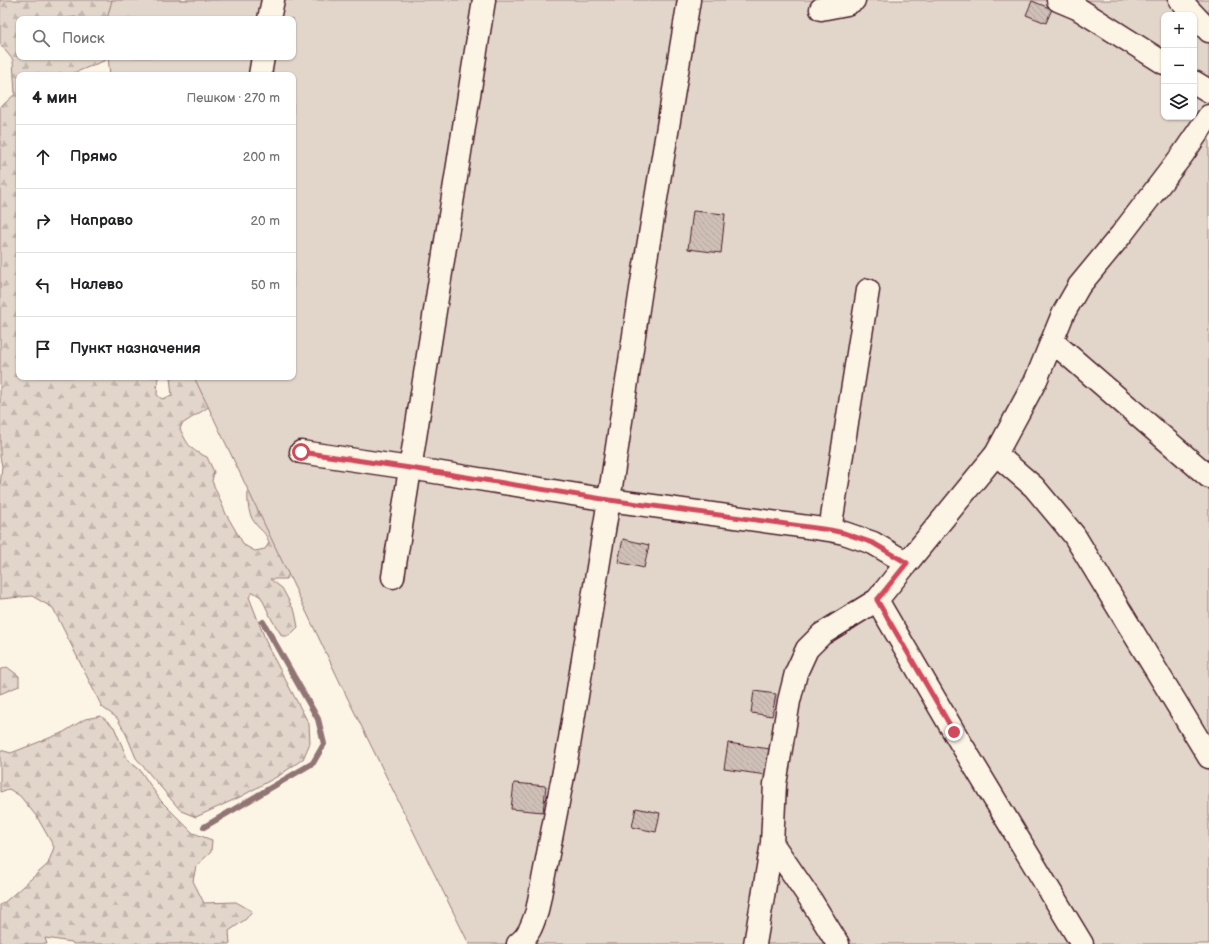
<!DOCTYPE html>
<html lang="ru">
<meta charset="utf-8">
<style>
:root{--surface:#fff;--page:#f2f2f2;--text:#202124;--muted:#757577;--line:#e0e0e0}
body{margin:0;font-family:"Balsamiq Sans",sans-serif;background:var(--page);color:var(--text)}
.controls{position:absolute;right:12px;top:12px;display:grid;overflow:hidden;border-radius:8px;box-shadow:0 1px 3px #0004}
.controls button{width:36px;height:36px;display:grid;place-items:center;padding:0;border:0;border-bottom:1px solid var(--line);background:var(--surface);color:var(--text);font:20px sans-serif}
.stop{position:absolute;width:12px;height:12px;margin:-9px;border:3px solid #d1495b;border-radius:50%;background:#fff}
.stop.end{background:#d1495b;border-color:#fff;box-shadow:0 1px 4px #0008}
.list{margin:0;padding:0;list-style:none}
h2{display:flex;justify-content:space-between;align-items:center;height:52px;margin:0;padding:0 16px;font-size:17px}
h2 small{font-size:13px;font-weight:400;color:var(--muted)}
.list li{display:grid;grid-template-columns:26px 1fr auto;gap:12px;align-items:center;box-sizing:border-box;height:64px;padding:0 16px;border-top:1px solid var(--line)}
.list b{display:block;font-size:15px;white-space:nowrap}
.list em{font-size:13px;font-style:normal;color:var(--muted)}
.icon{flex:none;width:22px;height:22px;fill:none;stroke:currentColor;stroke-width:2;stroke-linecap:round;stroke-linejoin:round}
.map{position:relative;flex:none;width:1209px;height:944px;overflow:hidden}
.search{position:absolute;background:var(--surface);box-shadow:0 1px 3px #0004;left:16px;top:16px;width:280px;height:44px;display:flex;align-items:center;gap:10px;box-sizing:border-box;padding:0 14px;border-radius:8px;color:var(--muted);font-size:15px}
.panel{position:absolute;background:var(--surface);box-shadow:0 1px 3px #0004;left:16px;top:72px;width:280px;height:308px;border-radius:8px}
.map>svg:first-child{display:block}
.forest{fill:url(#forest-firs);stroke:#967a7a}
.garden{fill:#e2d5ca;stroke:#967a7a;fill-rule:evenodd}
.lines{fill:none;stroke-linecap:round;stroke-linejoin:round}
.stream{stroke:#917474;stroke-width:6}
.building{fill:url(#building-back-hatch);stroke:#4a1f2b}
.minor-casing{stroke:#4a1f2b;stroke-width:25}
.minor{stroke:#fcf5e5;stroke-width:22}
.route{stroke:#d1495b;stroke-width:5}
</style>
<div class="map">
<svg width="1209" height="944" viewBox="0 0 1209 944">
<defs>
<pattern id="forest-firs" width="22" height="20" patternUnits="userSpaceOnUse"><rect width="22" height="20" fill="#e2d5ca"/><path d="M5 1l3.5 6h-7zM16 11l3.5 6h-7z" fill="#c3b6ae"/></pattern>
<pattern id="building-back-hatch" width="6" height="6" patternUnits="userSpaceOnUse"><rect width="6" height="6" fill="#cfc0b7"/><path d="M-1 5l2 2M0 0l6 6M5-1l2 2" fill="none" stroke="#b3a59e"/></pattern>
</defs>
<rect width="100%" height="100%" fill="#fcf5e5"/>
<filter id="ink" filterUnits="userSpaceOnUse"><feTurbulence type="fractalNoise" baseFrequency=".025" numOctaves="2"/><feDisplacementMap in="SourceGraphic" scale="8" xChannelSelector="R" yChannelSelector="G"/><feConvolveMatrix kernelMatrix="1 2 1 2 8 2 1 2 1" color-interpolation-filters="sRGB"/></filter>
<g filter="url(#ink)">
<path class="forest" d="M0,0H218L122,19H79L75,17L61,19H19V57H107L106,60L69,75H19V377H158L157,395L162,399L172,396L170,377H209L217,400L207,408L182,424L180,429C188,445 190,450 207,457L214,472L212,481L226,514L244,545L255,551L265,549L269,543C265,530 261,532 255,523C246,512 248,497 248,484L294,566L286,579H270L282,588L295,612L298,627L289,636H282L272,620L261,597L253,592L249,597L269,649L309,724L310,743L303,759L280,775L240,797L196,817L181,811L136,758L126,734L117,718L102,707L53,608L32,596L0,599V486L2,466L0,457V106L3,105L15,94L13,60L0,44Z
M7,667L19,676V686L0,694V670Z
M101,716L114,727L128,760L140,770L161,801L193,833L212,840L211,852L196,866L193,881L204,903L236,902L252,911L246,919L229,931L230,944H73L72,942L45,938L47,944H0V905L6,901L48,864L54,847L37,817L20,796L9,789L0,792V750L11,753L62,733L85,719Z"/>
<path class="garden" d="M112,0H1209V944H469L347,697L194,377H293V75H110L108,57H293V19H107ZM1164,15H1194V117H1164Z"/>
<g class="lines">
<path class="stream" d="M204,827L313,763L324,744L318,719L263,622"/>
</g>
<path class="building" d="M1032,1L1052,9L1046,23L1026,15Z
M693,211L725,214L721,253L688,249Z
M623,539L649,545L644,568L618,562Z
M754,691L776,694L772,716L751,713Z
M728,743L770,749L766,775L724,769Z
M514,783L546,786L543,812L511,809Z
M636,808L660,813L656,832L632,827Z"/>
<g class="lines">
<defs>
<path id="minor" d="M1058,0L1077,8L1164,63
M1180,0L1194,15
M821,9L847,4L854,0
M1194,15L1209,31
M269,19L273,0
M260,75L263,57
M1194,82L1209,91
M1052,341L1209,477
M301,452L410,468L609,500L830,530L844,533L873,543L907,563L996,454L1036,380L1063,314L1079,286L1121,235L1183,154L1209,116
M996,454L1034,487L1074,535L1209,757
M830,530L868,290
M393,577L484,0
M877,600L954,732L1082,944
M772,843L809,897L838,944
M518,944C529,936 533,923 537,911L569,745L609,500L641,289L689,0
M755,944L772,843L775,784L789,701L796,673L807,649L822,634L877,600L907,563"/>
</defs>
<use href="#minor" class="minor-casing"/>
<use href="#minor" class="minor"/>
</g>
</g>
<g class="lines" filter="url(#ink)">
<path class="route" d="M301,452L410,468L609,500L830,530L844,533L873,543L907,563L877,600L954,732"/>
</g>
</svg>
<div class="controls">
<button>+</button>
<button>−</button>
<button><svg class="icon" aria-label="layers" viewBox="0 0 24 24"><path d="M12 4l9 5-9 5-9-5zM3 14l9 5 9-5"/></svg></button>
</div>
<div class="stop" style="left:301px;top:452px"></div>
<div class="stop end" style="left:954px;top:732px"></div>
<div class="search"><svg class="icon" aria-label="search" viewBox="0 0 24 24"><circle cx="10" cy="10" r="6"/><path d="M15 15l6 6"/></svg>Поиск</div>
<section class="panel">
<h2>4 мин<small>Пешком · 270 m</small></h2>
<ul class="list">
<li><svg class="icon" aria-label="ahead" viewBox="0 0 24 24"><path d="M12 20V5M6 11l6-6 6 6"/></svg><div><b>Прямо</b></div><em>200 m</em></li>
<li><svg class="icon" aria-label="right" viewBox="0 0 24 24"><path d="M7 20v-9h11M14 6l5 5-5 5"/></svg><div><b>Направо</b></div><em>20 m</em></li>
<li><svg class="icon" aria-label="left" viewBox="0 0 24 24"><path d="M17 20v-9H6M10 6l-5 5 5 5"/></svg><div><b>Налево</b></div><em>50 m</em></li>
<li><svg class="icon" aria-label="arrive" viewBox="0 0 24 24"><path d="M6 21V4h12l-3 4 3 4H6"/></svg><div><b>Пункт назначения</b></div></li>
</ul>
</section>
</div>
